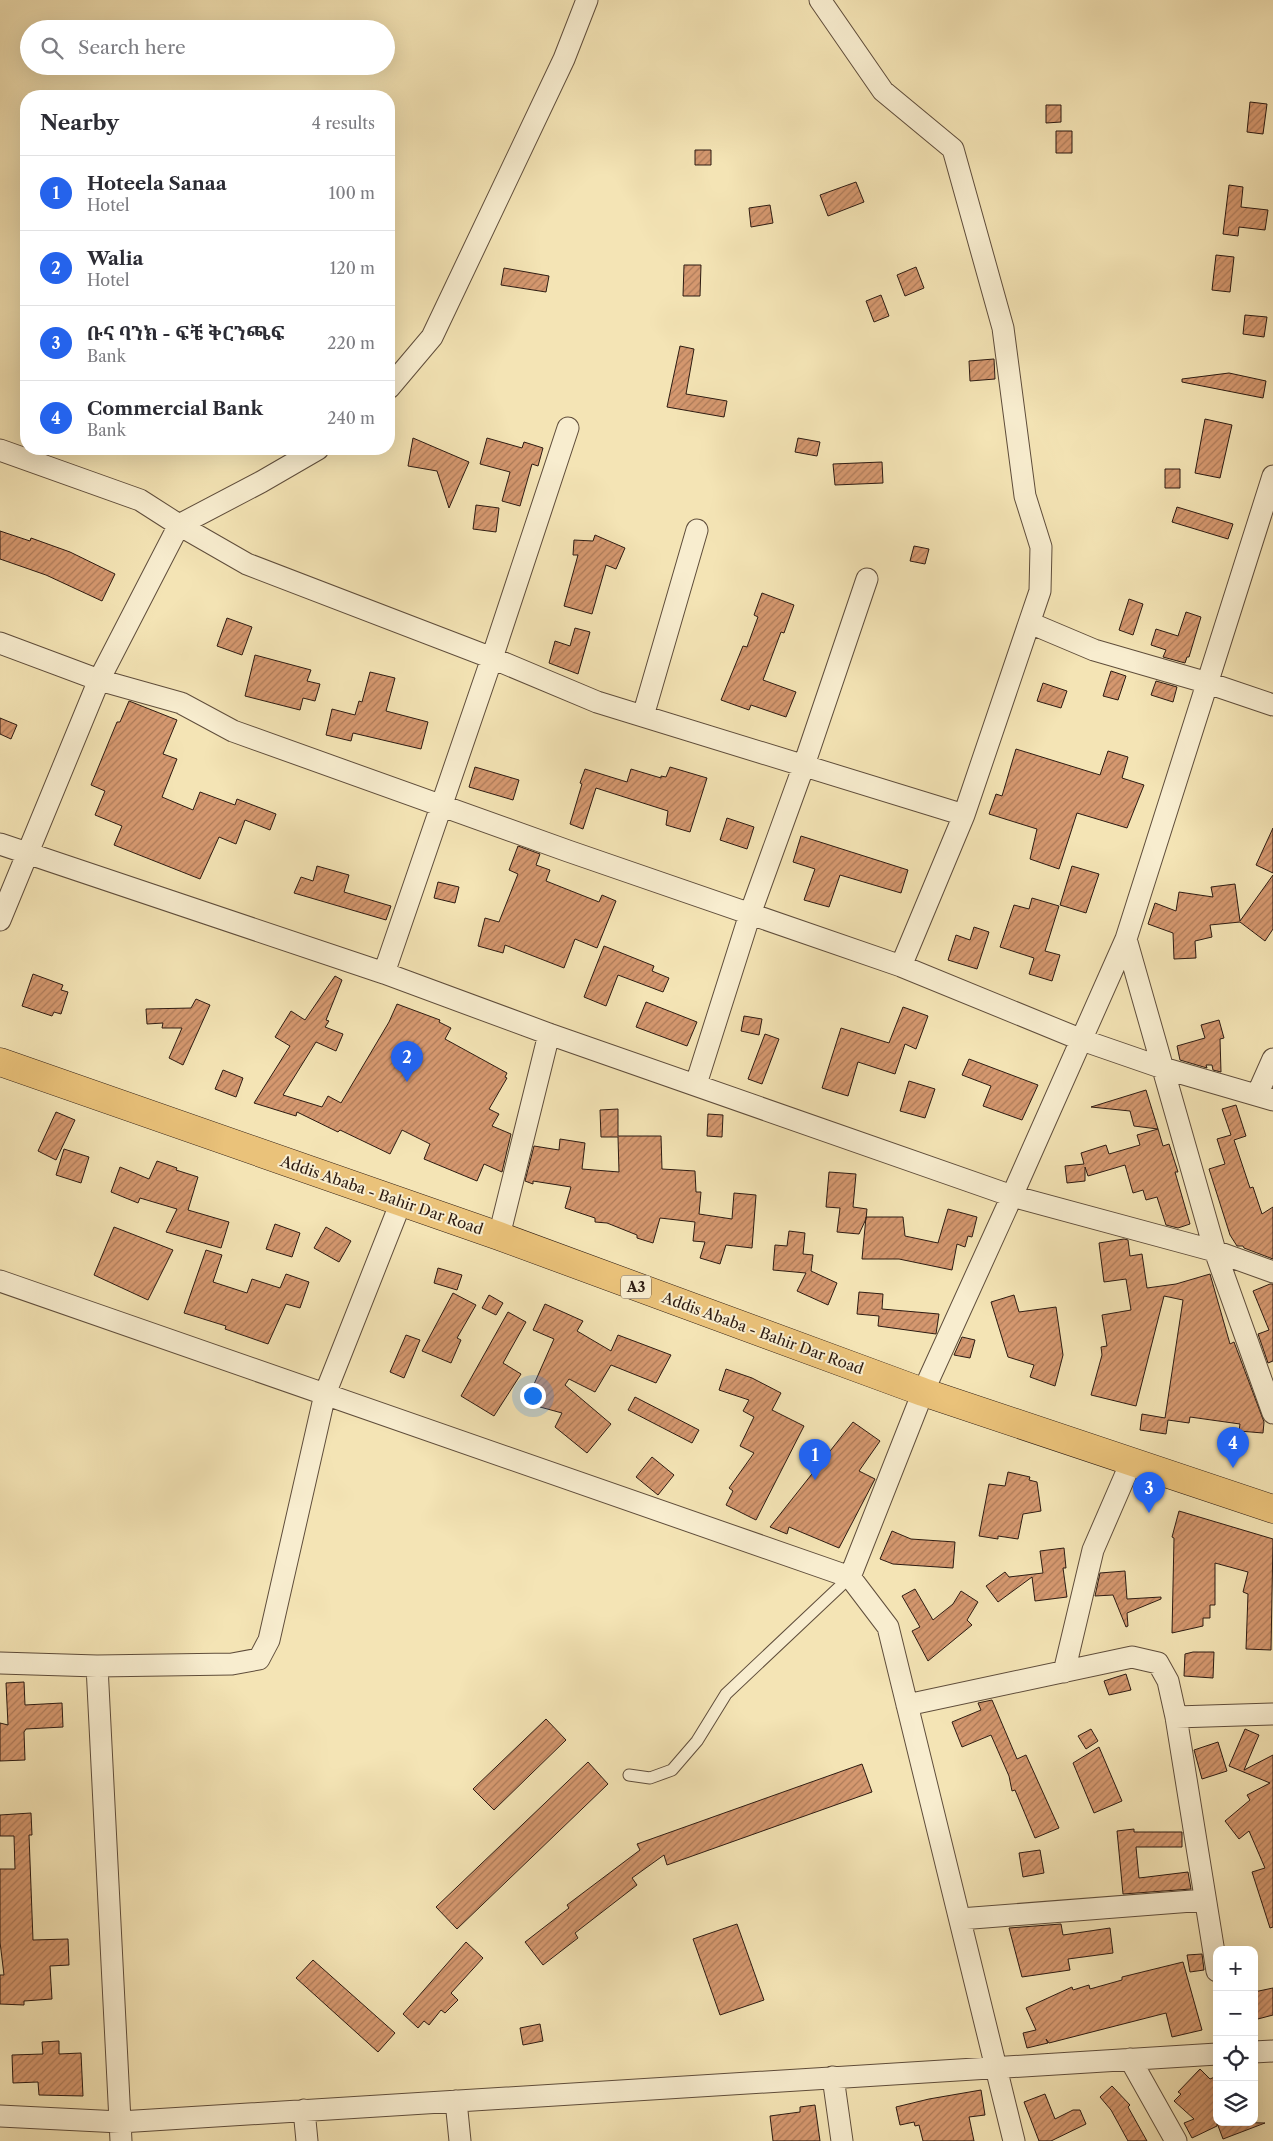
<!DOCTYPE html>
<meta charset="utf-8">
<style>
:root{--surface:#fff;--page:#f2f2f3;--text:#2b2b33;--muted:#7c7c81;--line:#e1e1e2;--accent:#2563eb}
body{margin:0;font-family:"Libre Caslon Text","Noto Serif Ethiopic",serif;background:var(--page);color:var(--text)}
.controls{position:absolute;right:15px;bottom:15px;display:grid;overflow:hidden;border-radius:10px;box-shadow:0 5px 20px #0002}
.controls button{width:45px;height:45px;display:grid;place-items:center;padding:0;border:0;border-bottom:1px solid var(--line);background:var(--surface);color:var(--text);font:25px sans-serif}
.you{position:absolute;left:532px;top:1395px;width:18px;height:18px;margin:-12px;border:4px solid #fff;border-radius:50%;background:#1a73e8;box-shadow:0 0 0 8px #1a73e833}
.badge{display:grid;place-items:center;width:32px;height:32px;border-radius:50%;background:var(--accent);color:#fff;font-size:16px;font-weight:700}
.pin{position:absolute;translate:-50% -41px;filter:drop-shadow(0 1px 2px #0008)}
.pin::after{content:'';position:absolute;top:26px;width:18px;height:15px;background:inherit;clip-path:polygon(0 0,100% 0,50% 100%)}
.list{margin:0;padding:0;list-style:none}
h2{display:flex;justify-content:space-between;align-items:center;height:65px;margin:0;padding:0 20px;font-size:21px}
h2 small{font-size:16px;font-weight:400;color:var(--muted)}
.list li{display:grid;grid-template-columns:32px 1fr auto;gap:15px;align-items:center;box-sizing:border-box;height:75px;padding:0 20px;border-top:1px solid var(--line)}
.list b{display:block;font-size:19px;white-space:nowrap}
.list p{margin:0;font-size:16px;white-space:nowrap;color:var(--muted)}
.list em{font-size:16px;font-style:normal;color:var(--muted)}
.icon{flex:none;width:28px;height:28px;fill:none;stroke:currentColor;stroke-width:2;stroke-linecap:round;stroke-linejoin:round}
.map{position:relative;flex:none;width:1273px;height:2141px;overflow:hidden}
.search{position:absolute;background:var(--surface);box-shadow:0 5px 20px #0002;left:20px;top:20px;width:375px;height:55px;display:flex;align-items:center;gap:12px;box-sizing:border-box;padding:0 18px;border-radius:28px;color:var(--muted);font-size:19px}
.panel{position:absolute;background:var(--surface);box-shadow:0 5px 20px #0002;left:20px;top:90px;width:375px;height:365px;border-radius:20px}
.map>svg:first-child{display:block}
.building{fill:url(#building-hatch);stroke:#2d1b12}
.lines{fill:none;stroke-linecap:round;stroke-linejoin:round}
.service-casing{stroke:#5f4d3b;stroke-width:13}
.minor-casing{stroke:#5f4d3b;stroke-width:23}
.trunk-casing{stroke:#2d1b12;stroke-width:29}
.service{stroke:#f8edcf;stroke-width:11}
.minor{stroke:#f8edcf;stroke-width:21}
.trunk{stroke:#eac27a;stroke-width:28}
.labels{text-anchor:middle;dominant-baseline:central;stroke-width:4;stroke-linejoin:round;paint-order:stroke}
.shield{fill:#f8edcf;stroke:#6a5a4b;stroke-width:1}
.shield-label{font-size:14px;font-weight:bold;fill:#2d1b12}
.street-label{font-size:15px;fill:#2d1b12;stroke:#f8edcf}
</style>
<div class="map">
<svg width="1273" height="2141" viewBox="0 0 1273 2141">
<defs>
<pattern id="building-hatch" width="6" height="6" patternUnits="userSpaceOnUse" patternTransform="scale(1.25)"><rect width="6" height="6" fill="#d5986f"/><path d="M-1 1l2-2M0 6l6-6M5 7l2-2" fill="none" stroke="#ad7b5a"/></pattern>
</defs>
<rect width="100%" height="100%" fill="#f4e4b5"/>
<filter id="stains"><feTurbulence type="fractalNoise" baseFrequency=".004" numOctaves="4"/><feColorMatrix values="0 0 0 0 .2 0 0 0 0 .09 0 0 0 0 .02 0 0 0 .5 -.17"/></filter>
<radialGradient id="worn" r=".72"><stop offset=".6" stop-color="#630" stop-opacity="0"/><stop offset="1" stop-color="#630" stop-opacity=".3"/></radialGradient>
<path class="building" d="M1250,102L1267,104L1263,134L1247,132Z
M1046,105H1061V122L1046,123Z
M1056,131H1072V153H1056Z
M695,150H711V165H695Z
M856,182L864,202L828,216L820,195Z
M1229,185L1243,187L1241,207L1268,210L1265,230L1239,227L1238,236L1223,234Z
M770,205L773,223L751,227L749,208Z
M1216,255L1234,257L1230,292L1212,290Z
M684,265H701L700,296H683Z
M916,267L924,288L905,296L897,275Z
M504,268L549,276L546,292L501,285Z
M881,295L889,316L874,322L866,301Z
M1245,315L1267,317L1264,337L1243,334Z
M680,346L694,349L686,394L727,401L724,417L667,407Z
M994,359L995,379L970,381L969,361Z
M1229,373L1266,381L1263,398L1182,382V379Z
M1205,419L1232,425L1220,478L1195,473Z
M413,438L469,462L449,508L437,471L408,466Z
M487,438L522,448L524,442L543,448L538,466L532,464L520,506L502,501L510,472L480,464Z
M798,438L820,442L817,456L795,452Z
M882,462L883,483L835,485L833,464Z
M1165,469H1180V488H1165Z
M476,505L499,508L496,532L473,529Z
M1177,507L1233,524L1228,539L1172,522Z
M0,531L30,541L31,538L70,552L115,574L102,601L46,575L0,559Z
M595,535L625,548L616,569L606,565L592,614L564,606L578,555H573L574,540L593,541Z
M914,546L929,549L925,564L910,561Z
M762,593L794,605L784,633L781,632L763,680L796,692L786,717L751,705L749,710L721,700L743,646L747,647L758,617L754,615Z
M1129,599L1143,604L1133,635L1119,630Z
M1186,612L1201,617L1189,657H1187L1185,663L1163,657L1166,650L1151,645L1156,629L1178,636Z
M227,618L252,627L242,655L217,646Z
M575,628L590,632L578,674L549,663L555,641L570,646Z
M255,655L311,670L307,681L320,684L315,701L303,698L300,710L245,696Z
M1111,671L1126,676L1118,700L1103,696Z
M370,672L395,678L386,711L428,722L421,749L353,733L351,741L326,735L332,709L355,715L359,701L362,702Z
M1156,681L1177,687L1173,702L1151,695Z
M1043,683L1067,691L1061,708L1037,701Z
M129,701L177,720L163,754L177,759L162,797L193,810L200,792L235,805L237,799L276,814L270,830L245,820L236,844L219,837L200,879L114,845L122,826L95,815L105,791L91,785L117,722H120Z
M0,718L17,725L11,739L0,734Z
M1016,749L1100,775L1108,751L1128,757L1122,778L1144,785L1127,828L1077,813L1059,869L1030,859L1037,829L989,814L996,794L1002,796Z
M475,767L519,780L513,800L469,787Z
M670,767L707,778L690,832L666,825L668,811L596,788L583,829L570,824L582,784L580,783L585,769L627,782L631,769L661,778V776L666,777Z
M727,818L754,827L747,849L720,840Z
M1273,828V873L1256,865Z
M801,836L908,870L901,893L840,875L829,907L804,900L815,869L793,862Z
M518,846L540,854L536,865L550,870L546,881L599,902L602,895L616,901L597,948L575,939L564,968L505,945L503,953L478,946L485,918L499,922L518,874L509,870Z
M317,866L349,875L344,892L391,906L386,920L294,893L301,877L313,881Z
M1072,866L1099,874L1086,913L1060,905Z
M1273,875V929L1265,941L1240,922L1210,925L1212,937L1195,941L1196,958L1174,959L1173,933L1148,924L1155,903L1176,911L1179,892L1213,897L1211,887L1235,884L1240,921Z
M438,882L459,887L455,903L434,898Z
M1032,898L1059,906L1045,951L1060,955L1052,981L1029,974L1034,958L1000,947L1014,905L1029,909Z
M974,927L989,932L977,969L948,960L956,935L970,940Z
M604,946L654,966L652,971L669,978L663,992L618,975L606,1006L584,997Z
M33,974L63,985L61,990L68,992L61,1014L54,1012L52,1016L22,1006Z
M335,976L342,980L326,1020L329,1021L325,1027L343,1034L336,1051L316,1042L283,1095L322,1107L328,1096L341,1103L389,1022L397,1004L440,1020L439,1022L451,1028L445,1039L507,1073L505,1077L507,1078L489,1109L499,1114L492,1126L511,1134L502,1172L484,1164L477,1181L424,1159L430,1144L402,1130L390,1154L340,1130L338,1132L297,1112L296,1116L254,1103L290,1046L275,1037L291,1011L305,1020Z
M196,999L210,1005L183,1065L169,1058L182,1028H162L163,1023L147,1024L146,1009L191,1008Z
M646,1002L697,1022L687,1046L636,1027Z
M903,1007L928,1016L916,1049L905,1044L895,1074L858,1062L848,1096L822,1088L841,1028L889,1043Z
M744,1016L762,1019L759,1035L741,1031Z
M1219,1020L1224,1038L1220,1039L1221,1072L1213,1070L1212,1065H1206L1207,1068L1180,1060L1177,1046L1205,1038L1201,1025Z
M765,1034L779,1039L762,1084L748,1079Z
M969,1059L1038,1085L1022,1120L983,1106L991,1086L962,1075Z
M223,1070L243,1078L236,1097L215,1089Z
M909,1081L935,1089L925,1118L900,1111Z
M1146,1090L1158,1129L1134,1126L1130,1111L1091,1107Z
M1236,1105L1246,1136L1234,1140L1250,1188L1253,1187L1262,1214L1273,1207V1259L1244,1248L1243,1246H1237L1230,1235L1209,1169L1225,1164L1217,1139L1231,1135L1222,1109Z
M618,1109V1136H661L662,1169L695,1171L696,1192H701L699,1214L732,1219L734,1193L756,1195L752,1248L726,1245L720,1264L700,1258L705,1242L693,1241L695,1222L660,1218L653,1243L637,1238V1235L607,1223L595,1222V1218L565,1208L571,1187L533,1181V1184L525,1181L534,1146L559,1150L560,1139L585,1143L582,1169L619,1172L618,1137H601L600,1110Z
M56,1112L75,1120L56,1160L38,1151Z
M708,1114L723,1115L722,1137L707,1136Z
M1158,1129L1163,1146L1169,1144L1178,1172H1175L1190,1224L1178,1228L1166,1225L1157,1197L1146,1200L1143,1190L1133,1193L1125,1165L1088,1176L1085,1167V1181L1067,1183L1065,1166L1084,1164L1081,1153L1106,1145L1109,1154L1140,1145L1137,1135Z
M64,1149L89,1157L81,1183L56,1175Z
M157,1161L177,1168L176,1170L198,1177L188,1210L229,1222L221,1248L166,1232L177,1209L140,1198L138,1203L111,1192L120,1167L149,1179Z
M829,1172L856,1174L853,1207L867,1209L866,1219L859,1234L837,1232L840,1208L826,1207Z
M948,1209L977,1217L972,1237L968,1236L965,1247L957,1244L952,1270L899,1259H862L866,1217H903L905,1236L938,1243Z
M275,1224L300,1233L292,1257L266,1249Z
M114,1227L173,1250L148,1300L94,1275Z
M326,1227L351,1241L339,1262L314,1248Z
M789,1231L805,1233L803,1254L813,1255L811,1271L837,1283L828,1305L797,1291L806,1273L773,1270L775,1245L787,1246Z
M1124,1239L1128,1240L1130,1256L1142,1254L1147,1288L1176,1284L1210,1274L1230,1344L1234,1342L1264,1422L1263,1433L1239,1431L1240,1424L1190,1417L1189,1423L1168,1420L1166,1434L1140,1430L1142,1414L1165,1418L1183,1300L1164,1296L1136,1406L1091,1395L1102,1355L1101,1347L1107,1346L1102,1315L1131,1310L1126,1279L1104,1282L1099,1243Z
M206,1250L222,1255L213,1282L247,1293L252,1279L280,1288L286,1274L309,1282L300,1308L286,1304L268,1344L225,1329L226,1326L184,1313Z
M438,1268L462,1275L457,1290L434,1283Z
M1270,1284H1273V1361L1268,1363L1258,1334L1269,1330L1253,1291Z
M859,1292L883,1294L882,1309L939,1314L936,1334L878,1326L879,1316L857,1314Z
M453,1293L476,1305L457,1338L461,1340L451,1363L422,1351Z
M489,1295L503,1303L496,1315L482,1308Z
M1014,1295L1019,1312L1056,1307L1063,1355L1055,1386L1030,1377L1034,1365L1008,1357L991,1302Z
M545,1304L583,1321L577,1331L611,1351L618,1335L671,1355L656,1383L611,1365L595,1392L569,1379L565,1385L611,1424L587,1453L555,1427L562,1413L540,1407L543,1396L531,1391L554,1339L533,1330Z
M508,1312L526,1322L503,1363L521,1374L494,1416L461,1396Z
M406,1335L420,1340L404,1378L390,1372Z
M962,1337L975,1340L970,1358L954,1355Z
M726,1369L752,1378L781,1393L772,1410L804,1426L756,1520L726,1505L733,1491L729,1488L754,1453L740,1446L754,1417L743,1411L749,1400L719,1390Z
M635,1397L699,1430L692,1443L628,1410Z
M853,1422L880,1441L859,1471L875,1479L839,1548L789,1527L787,1534L770,1527Z
M652,1457L674,1475L658,1495L636,1477Z
M1008,1472L1030,1477L1029,1480L1037,1482L1041,1511L1023,1514L1018,1539L998,1536V1539L979,1536L989,1484L1005,1486Z
M1179,1511L1273,1539L1271,1650L1246,1649L1248,1594L1243,1592L1248,1572L1215,1563V1605H1210V1618H1203V1626L1172,1633L1174,1538L1172,1537Z
M892,1531L911,1539L955,1542L953,1568L893,1564L880,1559Z
M1064,1548L1066,1568H1063L1067,1597L1035,1601L1032,1577L998,1602L986,1586L1005,1572L1009,1577L1043,1573L1040,1551Z
M1125,1571L1127,1599L1161,1597V1599L1127,1613L1128,1626L1126,1627L1113,1595L1095,1596L1100,1573Z
M915,1589L933,1620L953,1604L961,1591L978,1602L967,1620L972,1625L928,1661L912,1631L920,1627L902,1596Z
M1193,1652H1214L1213,1678L1184,1676L1185,1654Z
M1126,1674L1131,1690L1109,1695L1104,1681Z
M24,1682L25,1705L62,1703L63,1727L26,1729L24,1732L25,1760L0,1761V1723L8,1725L6,1683Z
M992,1700L1017,1759L1026,1755L1059,1828L1035,1838L1015,1790L1012,1791L1009,1776L991,1735L962,1747L952,1722L981,1710L978,1703Z
M546,1719L566,1740L494,1810L473,1789Z
M1091,1729L1098,1741L1086,1749L1078,1736Z
M1245,1729L1259,1735L1244,1770L1273,1755V1927L1270,1928L1252,1872L1265,1868L1249,1831L1239,1839L1225,1821L1250,1800L1247,1795L1270,1783L1229,1766Z
M1218,1742L1227,1771L1202,1779L1194,1750Z
M1099,1747L1122,1801L1094,1813L1073,1763Z
M588,1762L608,1784L457,1929L436,1907Z
M862,1764L872,1792L667,1865L664,1855L632,1878L637,1885L575,1933L578,1938L543,1965L525,1942L569,1908L567,1905L640,1850L637,1844Z
M31,1813L32,1835H29L33,1940L68,1939L69,1965L50,1966L52,1999L24,2001V2005L0,2004V1975H4L0,1942V1869H15L14,1836H0V1815Z
M1134,1829V1832H1182V1847H1136L1139,1878L1188,1872L1191,1889L1123,1894L1117,1831Z
M1040,1850L1044,1873L1023,1877L1019,1853Z
M737,1924L764,2000L720,2015L693,1939Z
M1061,1924L1063,1935L1110,1928L1113,1953L1068,1959L1070,1970L1022,1977L1009,1928Z
M466,1942L483,1958L451,1993L458,2000L445,2013L441,2010L429,2025L424,2021L418,2028L403,2014Z
M1202,1954L1204,1970L1190,1972L1187,1955Z
M313,1960L395,2033L378,2052L296,1978Z
M1183,1962L1202,2030L1172,2037L1166,2013L1049,2043L1046,2039L1048,2043L1027,2048L1023,2033L1036,2030L1026,2008L1072,1987L1073,1990L1089,1985L1090,1989L1122,1980V1977Z
M1273,1988V2015L1254,2020V1992Z
M540,2024L543,2041L523,2045L520,2028Z
M59,2041V2054L81,2053L83,2096L39,2095L38,2082L13,2083L12,2055L43,2054L42,2042Z
M1200,2069L1210,2079L1217,2076V2122L1265,2123L1223,2139L1217,2123V2126L1192,2138L1184,2123L1194,2119L1174,2101L1181,2094L1178,2092Z
M1112,2086L1130,2105L1128,2107L1147,2141H1128L1111,2110L1100,2097Z
M981,2090L985,2115L969,2117L974,2141H923L919,2125L915,2126L914,2122L900,2125L896,2107L929,2099Z
M1045,2094L1055,2119L1073,2110H1080L1086,2124L1051,2141H1039L1024,2102Z
M815,2105L820,2141H773L770,2116L800,2112V2107Z"/>
<g class="lines">
<defs>
<path id="service" d="M629,1775L650,1778L672,1770L697,1741L726,1694L850,1577"/>
<path id="minor" d="M820,0L883,91L953,149L1003,328L1025,496L1041,547L1040,591L964,815L901,966
M389,388L432,337L564,59L587,0
M0,450L140,500L179,525L247,564L492,658L597,702L964,815
M1030,623L1094,650L1208,683L1273,705
M0,643L99,680L181,703L233,731L568,851L901,966L1082,1040L1163,1068L1273,1100
M643,716L697,530
M0,844L384,973L549,1034L1012,1196L1215,1251L1273,1272
M0,920L99,680L179,525L261,482L318,449
M1126,939L1215,1251L1273,1413
M384,973L492,658L568,428
M696,1084L750,914L804,765L867,579
M1257,1095L1273,1059
M499,1236L549,1034
M0,1281L850,1577
M0,1663L97,1666L232,1664L259,1659L269,1640L325,1394L401,1202
M97,1666L121,2141
M1064,1672L1093,1550L1132,1460
M907,1705L1132,1657L1158,1663L1168,1681L1176,1717L1217,1971
M1176,1717L1273,1714
M960,1919L1205,1900
M1254,2052L1273,2051
M1130,2059L1176,2141
M833,2077L842,2141
M456,2101L460,2141
M304,2110L307,2141
M0,2116L120,2122L1217,2054
M1014,2141L888,1627L850,1577L923,1392L1012,1196L1126,939L1273,476"/>
<path id="trunk" d="M0,1062L499,1236L923,1392L1273,1509"/>
</defs>
<use href="#service" class="service-casing"/>
<use href="#minor" class="minor-casing"/>
<use href="#trunk" class="trunk-casing"/>
<use href="#service" class="service"/>
<use href="#minor" class="minor"/>
<use href="#trunk" class="trunk"/>
</g>
<g class="labels">
<rect class="shield" x="621" y="1275.5" width="30" height="23" rx="4"/>
<g class="shield-label">
<text x="636" y="1287">A3</text>
</g>
<g class="street-label">
<text transform="translate(382 1195) rotate(19)">Addis Ababa - Bahir Dar Road</text>
<text transform="translate(763 1333) rotate(20)">Addis Ababa - Bahir Dar Road</text>
</g>
</g>
<rect width="100%" height="100%" filter="url(#stains)"/>
<rect width="100%" height="100%" fill="url(#worn)"/>
</svg>
<div class="controls">
<button>+</button>
<button>−</button>
<button><svg class="icon" aria-label="locate" viewBox="0 0 24 24"><circle cx="12" cy="12" r="6"/><path d="M12 2v4M12 18v4M2 12h4M18 12h4"/></svg></button>
<button><svg class="icon" aria-label="layers" viewBox="0 0 24 24"><path d="M12 4l9 5-9 5-9-5zM3 14l9 5 9-5"/></svg></button>
</div>
<div class="you"></div>
<div class="pin badge" style="left:815px;top:1480px">1</div>
<div class="pin badge" style="left:407px;top:1082px">2</div>
<div class="pin badge" style="left:1149px;top:1513px">3</div>
<div class="pin badge" style="left:1233px;top:1468px">4</div>
<div class="search"><svg class="icon" aria-label="search" viewBox="0 0 24 24"><circle cx="10" cy="10" r="6"/><path d="M15 15l6 6"/></svg>Search here</div>
<section class="panel">
<h2>Nearby<small>4 results</small></h2>
<ul class="list">
<li><span class="badge">1</span><div><b>Hoteela Sanaa</b><p>Hotel</p></div><em>100 m</em></li>
<li><span class="badge">2</span><div><b>Walia</b><p>Hotel</p></div><em>120 m</em></li>
<li><span class="badge">3</span><div><b>ቡና ባንክ - ፍቼ ቅርንጫፍ</b><p>Bank</p></div><em>220 m</em></li>
<li><span class="badge">4</span><div><b>Commercial Bank</b><p>Bank</p></div><em>240 m</em></li>
</ul>
</section>
</div>
